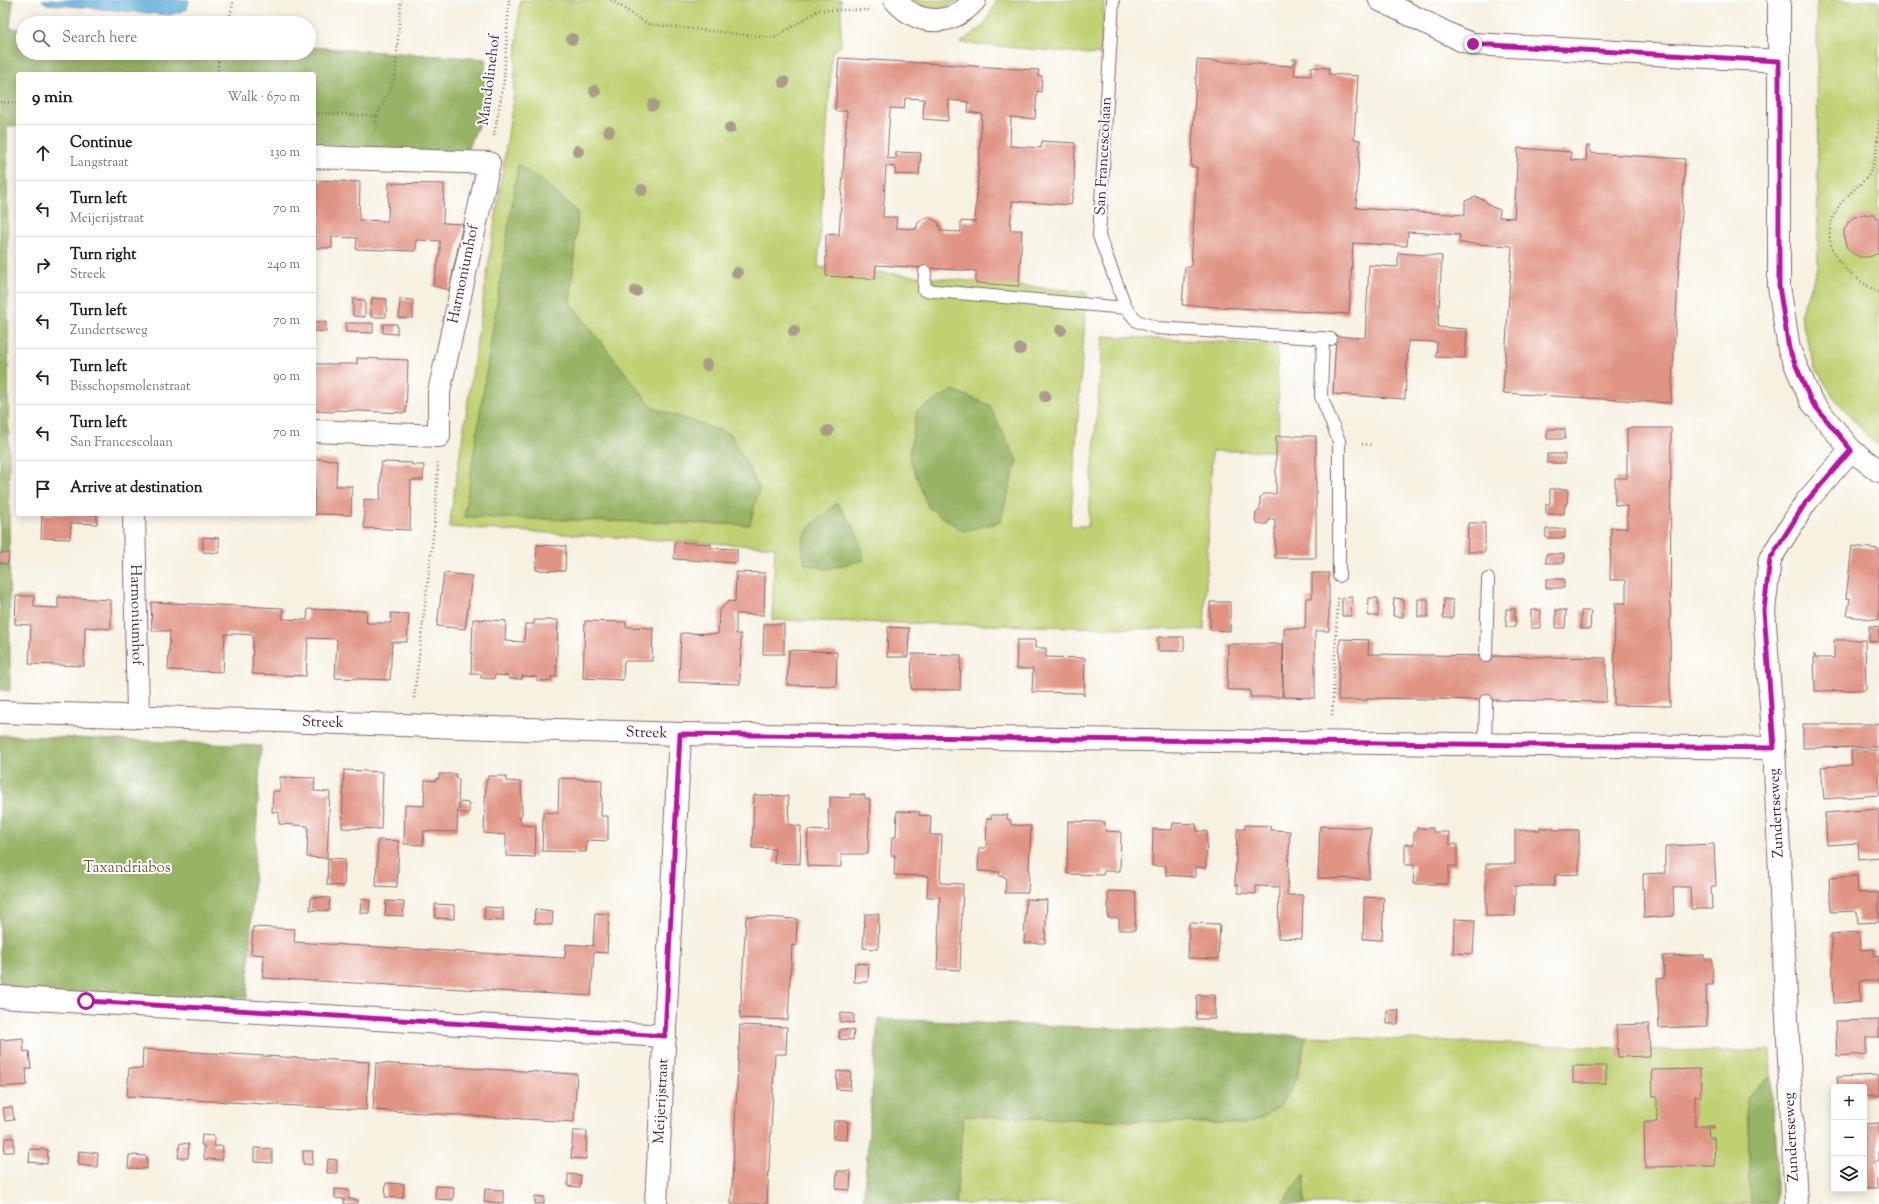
<!DOCTYPE html>
<meta charset="utf-8">
<style>
:root{--surface:#fff;--page:#f2f2f2;--text:#202124;--muted:#757577;--line:#e0e0e0}
body{margin:0;font-family:"Sorts Mill Goudy",serif;background:var(--page);color:var(--text)}
.controls{position:absolute;right:12px;bottom:12px;display:grid;overflow:hidden;border-radius:4px;box-shadow:0 2px 10px #0003}
.controls button{width:36px;height:36px;display:grid;place-items:center;padding:0;border:0;border-bottom:1px solid var(--line);background:var(--surface);color:var(--text);font:20px sans-serif}
.stop{position:absolute;width:12px;height:12px;margin:-9px;border:3px solid #b5179e;border-radius:50%;background:#fff}
.stop.end{background:#b5179e;border-color:#fff;box-shadow:0 1px 4px #0008}
.list{margin:0;padding:0;list-style:none}
h2{display:flex;justify-content:space-between;align-items:center;height:52px;margin:0;padding:0 16px;font-size:17px}
h2 small{font-size:13px;font-weight:400;color:var(--muted)}
.list li{display:grid;grid-template-columns:26px 1fr auto;gap:12px;align-items:center;box-sizing:border-box;height:56px;padding:0 16px;border-top:1px solid var(--line)}
.list b{display:block;font-size:15px;white-space:nowrap}
.list p{margin:0;font-size:13px;white-space:nowrap;color:var(--muted)}
.list em{font-size:13px;font-style:normal;color:var(--muted)}
.icon{flex:none;width:22px;height:22px;fill:none;stroke:currentColor;stroke-width:2;stroke-linecap:round;stroke-linejoin:round}
.map{position:relative;flex:none;width:1879px;height:1204px;overflow:hidden}
.search{position:absolute;background:var(--surface);box-shadow:0 2px 10px #0003;left:16px;top:16px;width:300px;height:44px;display:flex;align-items:center;gap:10px;box-sizing:border-box;padding:0 14px;border-radius:22px;color:var(--muted);font-size:15px}
.panel{position:absolute;background:var(--surface);box-shadow:0 2px 10px #0003;left:16px;top:72px;width:300px;height:444px;border-radius:4px}
.map>svg:first-child{display:block}
.green{fill:#bfd173;stroke:#84784f;fill-rule:evenodd}
.forest{fill:#97b365;stroke:#706948}
.water{fill:#60afda;stroke:#556782}
.building{fill:#e09484;fill-rule:evenodd}
.lines{fill:none;stroke-linecap:round;stroke-linejoin:round}
.lane-casing{stroke:#86686b;stroke-width:14}
.street-casing{stroke:#86686b;stroke-width:24}
.path{stroke:#86686b;stroke-width:2.5;stroke-dasharray:1 3;stroke-linecap:butt}
.lane{stroke:#fff;stroke-width:12}
.street{stroke:#fff;stroke-width:22}
.tree{fill:#ab9b89}
.route{stroke:#b5179e;stroke-width:5}
.labels{text-anchor:middle;dominant-baseline:central;stroke-width:4;stroke-linejoin:round;paint-order:stroke}
.street-label{font-size:15px;fill:#4a1f2b;stroke:#fff}
.park-label{font-size:15px;fill:#6d5441;stroke:#fff}
</style>
<div class="map">
<svg width="1879" height="1204" viewBox="0 0 1879 1204">
<rect width="100%" height="100%" fill="#fff"/>
<filter id="ink" filterUnits="userSpaceOnUse"><feTurbulence type="fractalNoise" baseFrequency=".025" numOctaves="2"/><feDisplacementMap in="SourceGraphic" scale="8" xChannelSelector="R" yChannelSelector="G"/><feConvolveMatrix kernelMatrix="1 2 1 2 8 2 1 2 1" color-interpolation-filters="sRGB"/></filter>
<filter id="wash" filterUnits="userSpaceOnUse"><feTurbulence type="fractalNoise" baseFrequency=".012" numOctaves="4" result="noise"/><feDisplacementMap in="SourceGraphic" scale="16" xChannelSelector="R" yChannelSelector="G"/><feGaussianBlur stdDeviation="0.9" result="paint"/><feColorMatrix in="noise" values="0 0 0 0 0 0 0 0 0 0 0 0 0 0 0 0 0 1.4 0 .05"/><feComposite in="paint" operator="in"/></filter>
<g filter="url(#wash)">
<rect width="100%" height="100%" fill="#f6f1e1"/>
<path class="green" d="M520,0H841V46L832,52L818,267L1087,292L1070,526H1088L1103,336L1277,345L1279,436H1276L1275,451H1212L1204,630L772,620L775,547L449,527L513,101ZM578,212L570,303L653,408L731,434L464,517ZM837,503L856,531L827,512Z
M911,0H959C944,10 925,13 911,0Z
M997,0H1104L1101,55L960,43L984,26Z
M1817,0H1879V445L1870,439L1832,395L1815,367L1800,315L1818,268Z
M1306,1036L1715,1052L1770,1050L1771,1076L1747,1099L1751,1204H1304L1305,1175L1291,1190L1283,1204H956L963,1116L1245,1124L1297,1080Z"/>
<path class="forest" d="M0,0H13L10,28L23,29V53H309V47L486,59L482,117L465,155L314,143V74H18V126H7L10,691L0,690Z
M518,165L544,182L578,212L570,303L653,408L731,434L759,488L750,525L464,517Z
M953,390L989,405L1017,461L1000,522L963,531L928,507L909,457L917,411Z
M837,503L856,531L864,560L826,569L805,564C795,529 815,524 837,503Z
M0,735L261,746L247,998L0,993Z
M878,1019L1306,1036C1297,1080 1293,1109 1245,1124L963,1116L956,1204H863Z
M1771,1076L1776,1156V1204H1751L1747,1098Z
M1305,1174L1304,1204H1283L1291,1190Z"/>
<path class="water" d="M42,0H189L187,9L170,15L47,4Z"/>
<g id="blocks">
<path class="building" d="M839,58L1039,70L1038,76H1042L1041,92L1037,91L1035,119L1011,117L1010,146L1041,148L1042,141L1075,143L1074,186L1071,205L1012,201L1010,230H1022L1019,286L976,283V271L876,265L875,279L826,276V234L839,235L847,111H835ZM905,98L924,99L923,119L948,121L949,100L969,102L968,112L982,114L975,222L961,221V232L941,231L938,222L929,217L924,218L918,223L916,229L896,228L897,217H883L886,166L895,167V174L919,175L921,153L896,152V159L887,158L890,108L904,109Z
M1293,59H1296L1294,75L1311,76V67L1329,68V74L1358,76L1354,139L1360,140L1356,208L1465,215V201L1476,197L1484,200L1492,207L1500,210L1499,217L1514,218L1518,148L1571,152V160L1586,161L1587,146H1590V153L1685,159L1671,403L1503,393L1512,246L1459,243L1460,235L1408,232L1407,246L1353,243L1349,314L1182,305L1185,267H1191L1197,167H1191L1197,60L1292,66Z
M314,180L360,182L359,220L388,221L389,183L444,184L443,223L463,224L449,290L433,286L440,252V241L416,240V251L356,249L357,238L332,237V248H314Z
M1864,214L1873,215L1879,219V253L1869,257H1860L1854,254L1847,248L1844,239V230L1849,221L1854,217Z
M1398,253L1442,256L1438,327L1467,329L1465,358L1436,357L1437,342L1408,341L1405,399L1333,394L1336,336L1365,338L1369,265L1398,267Z
M372,298L387,299L386,317H371Z
M353,299L365,300V317L353,316Z
M400,299L413,300V318H399Z
M314,322H326V332L314,331Z
M345,323H373V333L346,332Z
M383,324H397V334L383,333Z
M357,358L408,360L406,413L334,410L333,412L314,411V364H357Z
M1627,428H1671L1670,706L1614,705L1615,603H1626V580H1610L1611,528H1627V506L1615,505V478H1627Z
M1547,429H1565V439H1547Z
M1276,436H1316V558H1275V519H1270L1267,524H1258L1255,520L1256,513L1260,509V498L1264,494H1276Z
M1547,454H1565V463H1547Z
M314,459L337,460L336,486H352L351,515L314,514Z
M381,462L412,463V465H424L423,480H411L410,530L364,528V499L380,500Z
M1550,489H1568L1567,504H1565L1564,514H1546V504H1550Z
M42,514H97V524L71,523L70,539L41,538Z
M1468,523H1485V552H1467Z
M1546,529H1565V538H1546Z
M203,537L219,538V553L203,552Z
M675,542L711,544V548L737,549V563L674,559Z
M537,545L566,546L565,571L536,570Z
M1852,546L1879,549V620L1847,616L1850,598H1846Z
M0,553H9L8,564L0,563Z
M1546,554H1564V563H1546Z
M736,572L765,573L764,615L736,614V634H741L740,684L679,682L681,633L718,634L719,611L729,601L735,602Z
M444,573L472,576L465,629L437,626Z
M1312,573H1329V631H1315V698L1283,697L1284,628L1305,629L1306,598H1312Z
M1546,579H1564V588H1546Z
M16,596H34V607L58,608V597L111,600V629L85,627L84,666L29,664L31,625L15,624Z
M1352,597L1351,616H1342V598Z
M1369,598H1378V616H1368Z
M1394,598L1403,599V617L1393,616Z
M1418,599H1428V617H1418Z
M1444,599L1453,600V618H1443Z
M151,602L283,608V619L307,620L308,609L367,611L366,623H391V613L409,614L407,642H392L390,680L335,678L337,639L308,638L306,676L252,674L253,635L239,634H225L223,672L168,670L170,631H152Z
M1210,602H1230V631L1210,630Z
M1506,609H1515V627H1506Z
M1531,610H1541L1540,628H1531Z
M1556,610H1566L1565,628H1556Z
M1581,611H1591L1590,629H1581Z
M473,619L506,621L505,641L524,642L525,624H534V620H558L556,677H551V681H537V677L522,676V679H509V676L495,675L494,679L481,678V674H471Z
M585,621L626,622V627L653,628L652,661H624L623,680L583,678Z
M764,624H784V654H763Z
M1869,626L1879,627V642L1869,641Z
M888,627L909,628L908,657H887Z
M1158,637H1184V651H1158Z
M1340,639L1369,640L1368,654L1606,658V702L1368,698V700H1338Z
M1017,640H1035V648H1046V657L1085,658L1084,696L1082,693L1032,692L1033,669H1016Z
M1834,640H1865L1866,690L1815,691L1814,654L1816,658H1834Z
M1228,644H1283L1282,697H1250V690H1227Z
M789,650L837,652L836,686L787,685Z
M912,654L961,655L960,690L911,689Z
M1803,724H1879V747L1803,748Z
M1851,750H1879V795L1824,799L1821,767L1852,765Z
M344,770L383,772L381,829L342,828Z
M439,774H456V779H459L457,832L424,831L423,845L404,844L405,805L424,806L425,780L436,781V779L439,778Z
M488,776H506V781L521,782L522,814L519,819L521,820V825L536,826L535,857L506,856V835L484,833L486,780H488Z
M280,777L315,778L314,791L330,792L327,858L307,857L308,826L279,824V812H272L273,791H280Z
M559,778L602,780L601,816H608V841L587,840L586,852L542,851L543,812L558,813Z
M850,794L865,795V799H870L868,854H841V867L807,866L808,830L829,831L828,809H830V797L850,798Z
M754,795L788,796L789,825L801,826L800,864L774,863L775,849L752,848Z
M460,802L469,803V813H459Z
M1879,809V857L1859,859L1858,843L1827,845L1825,813Z
M897,811L920,812L919,815L931,816L930,835H942L940,883L963,884L960,970L937,969L940,897H927L928,876L894,875L895,855H891L892,837H896Z
M991,815H1008L1007,819L1011,820V825L1031,826L1028,893H1005L1006,877L999,876L1000,872L978,871L979,848H986L987,818L991,819Z
M1068,821L1105,822V831L1121,832L1120,871H1104L1103,875L1067,874Z
M1173,823L1196,824L1197,831H1207L1206,868L1195,867V877L1166,875V866H1152L1153,829L1172,830Z
M1245,825L1270,826L1271,830L1290,831L1287,895H1303L1302,939L1278,938L1279,887L1256,886V894L1238,893V885H1235L1237,829H1245Z
M1320,826L1371,828L1369,879L1318,878Z
M1540,826L1542,828H1553V830H1579V874L1555,875V886H1515V916H1486V864H1515V830H1540Z
M1417,828H1433V832H1449V844H1457V866H1449L1448,884H1413L1414,865H1405V844H1414V832H1417Z
M378,840L399,841L397,887L376,886Z
M1714,844L1716,886H1711L1712,909H1691L1690,887H1673L1674,916L1644,918L1643,874L1665,873V848L1668,846Z
M328,858L345,859L344,886L327,885Z
M1857,876L1858,893L1879,892V922L1858,923L1857,911L1831,912L1829,878Z
M1108,891L1136,892L1135,930H1119V918H1108Z
M311,897L330,898L329,911L310,910Z
M1364,897L1384,898L1382,940L1363,939Z
M361,899L370,900L369,913H360Z
M1026,899L1047,900L1045,943H1024Z
M386,901L404,902L403,916L385,915Z
M435,904L454,905V919L435,918Z
M485,907L503,908V921L484,920Z
M535,909L553,911L552,925L534,923Z
M595,913L609,914L607,953L594,952L591,996L263,978L264,955L251,954L253,927L295,929L294,942L565,958L566,944L593,946Z
M865,914H879L878,949L863,948Z
M746,916L797,919L796,946L792,945L788,1020L740,1018Z
M1454,919L1475,920L1473,954L1453,953Z
M1189,923L1220,924L1218,959L1188,958Z
M1859,932L1860,950L1874,949V956L1879,955V981H1860L1861,1002L1834,1003L1831,934Z
M1704,955V959H1712L1713,985H1706L1707,1026L1659,1028L1657,979L1664,978L1663,956Z
M855,963L869,964L868,982H854Z
M1197,995H1215V1019H1196Z
M1387,1010H1399L1398,1024H1387Z
M840,1013L854,1014V1023L840,1022Z
M1879,1020V1037H1866V1054L1837,1056L1835,1021Z
M1649,1024L1650,1056L1618,1057L1616,1025Z
M740,1025L787,1027L786,1054H775L767,1204H731Z
M840,1029L854,1030L853,1040L839,1039Z
M23,1038L24,1052L29,1051L31,1069H26L27,1085L0,1087V1040Z
M143,1049L369,1062L366,1110L127,1096L129,1068L142,1069Z
M376,1063L577,1074L574,1122L373,1110Z
M1573,1066H1606V1083H1573Z
M1700,1069L1701,1096H1695V1126H1714V1128H1708L1709,1138H1714L1715,1166L1645,1167L1644,1122H1657V1097H1653L1652,1070Z
M837,1071L851,1072L850,1090L836,1089Z
M1879,1075V1095L1864,1096V1087H1838L1837,1077Z
M12,1107L14,1120L5,1121L3,1108Z
M834,1121H848L847,1140L833,1139Z
M1879,1123V1161H1876L1877,1189H1864L1865,1124Z
M573,1131H587L586,1159L571,1158Z
M202,1135L214,1136V1146H223L222,1160L204,1159V1145H201Z
M5,1138H14V1152H4Z
M180,1143L189,1144L188,1158H178Z
M254,1148L272,1149V1163L254,1162Z
M30,1149L48,1150L47,1164L29,1162Z
M79,1151L98,1153L97,1167L78,1165Z
M303,1151H313L312,1165L303,1164Z
M129,1155L147,1156V1169L128,1168Z
M328,1159L337,1160V1173H327Z
M837,1171H851L850,1190L836,1189Z
M568,1174L581,1175L580,1187L568,1186Z
M386,1183L404,1184L403,1198L385,1197Z
M436,1186L454,1187L453,1200L435,1199Z
M335,1189L349,1190V1199L358,1200V1204H344V1199L335,1198Z
M485,1189L503,1190V1203L484,1202Z
M535,1196L544,1197V1204H535Z"/>
</g>
</g>
<g filter="url(#ink)">
<use href="#blocks" fill-opacity="0" stroke="#86686b" stroke-width="1"/>
<g class="lines">
<defs>
<path id="lane" d="M1113,0L1099,236L1126,308L1137,321L1157,328L1331,339
M925,272L924,290L1126,308
M1323,338L1321,396L1339,441V576
M1486,656L1488,579
M1485,744L1486,700"/>
<g id="street">
<path d="M895,0C919,27 951,27 975,0"/>
<path d="M1380,0L1461,40L1473,44L1779,61"/>
<path d="M1779,0V286L1789,349L1811,401L1851,450L1879,471"/>
<path d="M314,157L489,163L439,392V436L314,431"/>
<path id="s1" d="M134,514L138,717"/>
<path id="s2" d="M0,712L680,734L1774,748"/>
<path d="M0,997L665,1036"/>
<path id="s3" d="M656,1204L680,734"/>
<path d="M1796,1204L1774,748L1764,610L1770,559L1806,502L1851,450"/>
</g>
</defs>
<use href="#lane" class="lane-casing"/>
<use href="#street" class="street-casing"/>
<path class="path" d="M611,0L647,24L774,38L819,10H870
M228,23L234,0
M217,74L220,53
M0,102L18,103
M314,113L377,116L376,132
M377,116L395,78L401,0
M1879,120C1878,137 1877,158 1869,174C1862,185 1849,192 1841,203C1812,243 1843,274 1879,292
M494,136L504,80L509,0
M1362,444L1371,445
M414,698L435,520L438,462
M1332,715L1338,598"/>
<use href="#lane" class="lane"/>
<use href="#street" class="street"/>
</g>
<g class="tree">
<circle cx="572" cy="39" r="6"/>
<circle cx="784" cy="82" r="6"/>
<circle cx="595" cy="91" r="6"/>
<circle cx="653" cy="105" r="6"/>
<circle cx="730" cy="128" r="6"/>
<circle cx="609" cy="131" r="6"/>
<circle cx="578" cy="151" r="6"/>
<circle cx="642" cy="190" r="6"/>
<circle cx="737" cy="273" r="6"/>
<circle cx="636" cy="291" r="6"/>
<circle cx="1061" cy="330" r="6"/>
<circle cx="794" cy="331" r="6"/>
<circle cx="1020" cy="349" r="6"/>
<circle cx="707" cy="365" r="6"/>
<circle cx="1045" cy="396" r="6"/>
<circle cx="828" cy="431" r="6"/>
</g>
</g>
<g class="lines" filter="url(#ink)">
<path class="route" d="M86,1001L665,1036L680,734L1774,748L1764,610L1770,559L1806,502L1851,450L1811,401L1789,349L1779,286V61L1473,44"/>
</g>
<g class="labels">
<g class="street-label">
<text transform="translate(490 80) rotate(-83)">Mandolinehof</text>
<text transform="translate(1104 156) rotate(-87)">San Francescolaan</text>
<text transform="translate(464 274) rotate(-78)">Harmoniumhof</text>
<text stroke="none"><textPath href="#s1" startOffset="101">Harmoniumhof</textPath></text>
<text stroke="none"><textPath href="#s2" startOffset="323">Streek</textPath></text>
<text stroke="none"><textPath href="#s2" startOffset="647">Streek</textPath></text>
<text transform="translate(1777 813) rotate(-93)">Zundertseweg</text>
<text stroke="none"><textPath href="#s3" startOffset="103">Meijerijstraat</textPath></text>
<text transform="translate(1792 1137) rotate(-93)">Zundertseweg</text>
</g>
<g class="park-label">
<text x="127" y="868">Taxandriabos</text>
</g>
</g>
</svg>
<div class="controls">
<button>+</button>
<button>−</button>
<button><svg class="icon" aria-label="layers" viewBox="0 0 24 24"><path d="M12 4l9 5-9 5-9-5zM3 14l9 5 9-5"/></svg></button>
</div>
<div class="stop" style="left:86px;top:1001px"></div>
<div class="stop end" style="left:1473px;top:44px"></div>
<div class="search"><svg class="icon" aria-label="search" viewBox="0 0 24 24"><circle cx="10" cy="10" r="6"/><path d="M15 15l6 6"/></svg>Search here</div>
<section class="panel">
<h2>9 min<small>Walk · 670 m</small></h2>
<ul class="list">
<li><svg class="icon" aria-label="ahead" viewBox="0 0 24 24"><path d="M12 20V5M6 11l6-6 6 6"/></svg><div><b>Continue</b><p>Langstraat</p></div><em>130 m</em></li>
<li><svg class="icon" aria-label="left" viewBox="0 0 24 24"><path d="M17 20v-9H6M10 6l-5 5 5 5"/></svg><div><b>Turn left</b><p>Meijerijstraat</p></div><em>70 m</em></li>
<li><svg class="icon" aria-label="right" viewBox="0 0 24 24"><path d="M7 20v-9h11M14 6l5 5-5 5"/></svg><div><b>Turn right</b><p>Streek</p></div><em>240 m</em></li>
<li><svg class="icon" aria-label="left" viewBox="0 0 24 24"><path d="M17 20v-9H6M10 6l-5 5 5 5"/></svg><div><b>Turn left</b><p>Zundertseweg</p></div><em>70 m</em></li>
<li><svg class="icon" aria-label="left" viewBox="0 0 24 24"><path d="M17 20v-9H6M10 6l-5 5 5 5"/></svg><div><b>Turn left</b><p>Bisschopsmolenstraat</p></div><em>90 m</em></li>
<li><svg class="icon" aria-label="left" viewBox="0 0 24 24"><path d="M17 20v-9H6M10 6l-5 5 5 5"/></svg><div><b>Turn left</b><p>San Francescolaan</p></div><em>70 m</em></li>
<li><svg class="icon" aria-label="arrive" viewBox="0 0 24 24"><path d="M6 21V4h12l-3 4 3 4H6"/></svg><div><b>Arrive at destination</b></div></li>
</ul>
</section>
</div>
